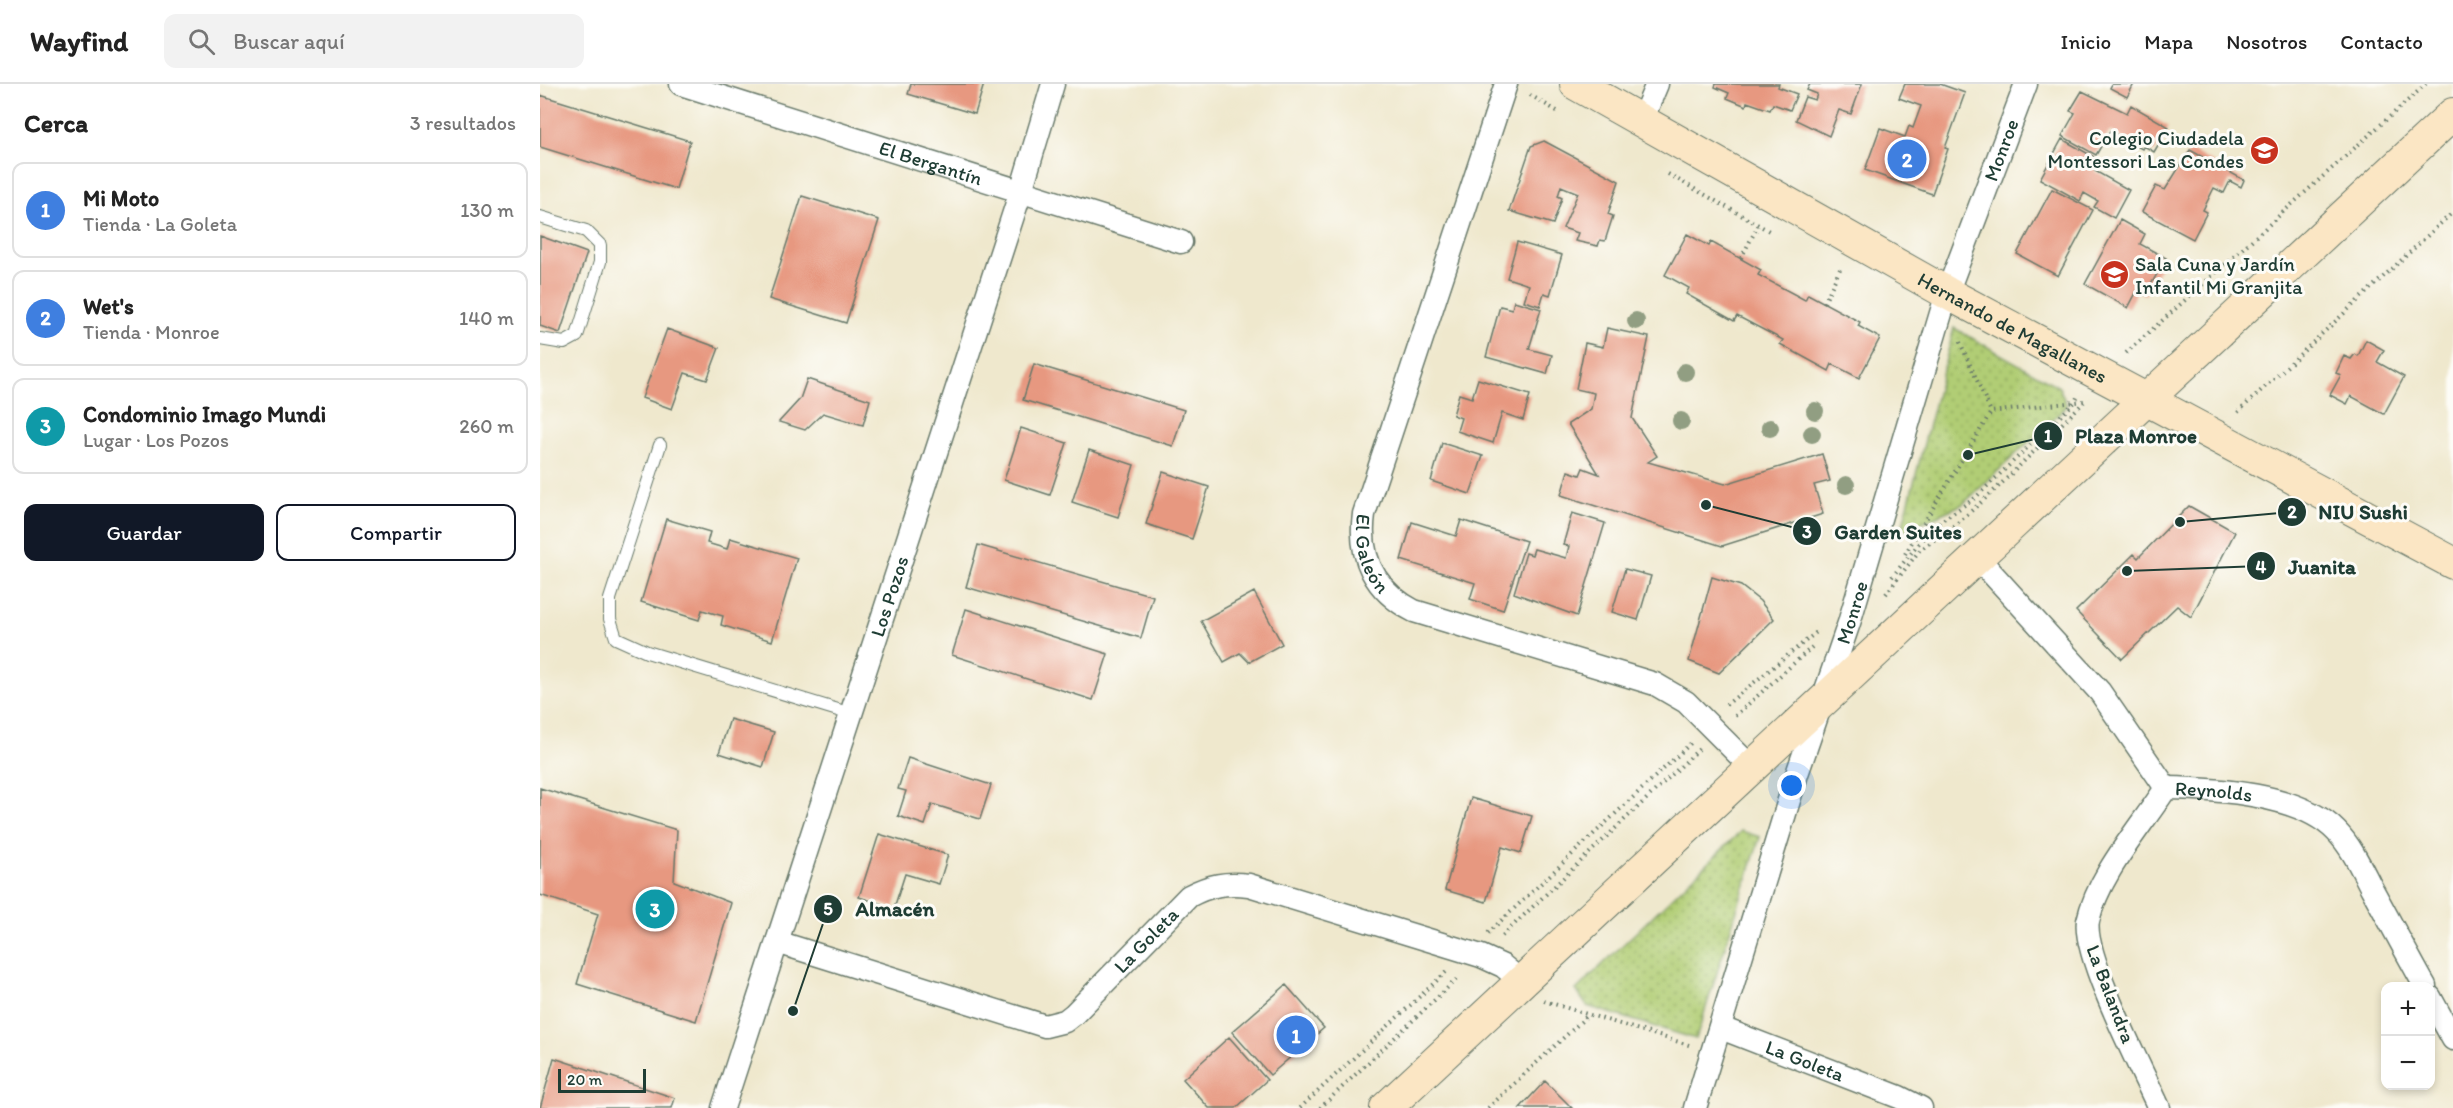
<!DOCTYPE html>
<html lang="es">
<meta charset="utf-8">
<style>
:root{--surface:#fff;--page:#f2f2f2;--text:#222;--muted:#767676;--line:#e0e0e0;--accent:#111827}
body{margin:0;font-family:Itim,sans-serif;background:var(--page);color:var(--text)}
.controls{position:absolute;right:18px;bottom:18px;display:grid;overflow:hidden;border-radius:12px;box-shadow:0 3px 9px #0003}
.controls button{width:54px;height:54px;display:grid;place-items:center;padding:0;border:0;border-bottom:2px solid var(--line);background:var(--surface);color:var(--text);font:30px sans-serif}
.scale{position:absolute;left:18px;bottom:15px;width:88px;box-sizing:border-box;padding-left:6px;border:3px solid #1f3d34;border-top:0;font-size:16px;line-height:21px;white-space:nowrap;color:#1f3d34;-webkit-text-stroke:4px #fdfcf7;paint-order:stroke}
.you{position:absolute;left:1252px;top:702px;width:21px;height:21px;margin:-15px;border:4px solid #fff;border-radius:50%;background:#1a73e8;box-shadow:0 0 0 9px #1a73e833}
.badge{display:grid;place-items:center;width:39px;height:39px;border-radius:50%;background:var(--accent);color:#fff;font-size:20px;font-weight:700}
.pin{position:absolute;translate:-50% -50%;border:3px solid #fff;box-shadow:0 2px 6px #0006}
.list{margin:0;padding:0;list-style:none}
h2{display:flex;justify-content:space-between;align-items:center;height:78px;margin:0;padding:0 24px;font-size:26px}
h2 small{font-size:20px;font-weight:400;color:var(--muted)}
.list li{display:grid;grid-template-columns:39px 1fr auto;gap:18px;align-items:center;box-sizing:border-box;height:96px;margin:0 12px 12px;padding:0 12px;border:2px solid var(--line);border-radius:12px}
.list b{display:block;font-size:22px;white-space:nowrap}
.list p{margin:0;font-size:20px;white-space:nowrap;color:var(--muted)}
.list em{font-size:20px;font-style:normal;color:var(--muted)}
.actions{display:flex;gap:12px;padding:18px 24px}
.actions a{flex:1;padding:14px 0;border:2px solid var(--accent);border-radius:12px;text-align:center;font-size:21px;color:var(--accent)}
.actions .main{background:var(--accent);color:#fff}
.icon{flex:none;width:33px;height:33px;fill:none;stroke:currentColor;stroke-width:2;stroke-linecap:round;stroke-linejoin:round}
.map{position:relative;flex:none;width:1913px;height:1024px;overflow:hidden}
header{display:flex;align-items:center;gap:36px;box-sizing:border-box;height:84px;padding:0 30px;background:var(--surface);border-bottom:2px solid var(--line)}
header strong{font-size:28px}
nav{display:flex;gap:33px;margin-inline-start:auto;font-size:21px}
.search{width:420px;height:54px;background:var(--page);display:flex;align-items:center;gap:15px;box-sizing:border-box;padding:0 21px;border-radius:12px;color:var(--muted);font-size:22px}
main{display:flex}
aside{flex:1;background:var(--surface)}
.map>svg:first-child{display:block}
.park{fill:url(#park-dots);stroke:#688554;stroke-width:1.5}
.building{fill:#e79880}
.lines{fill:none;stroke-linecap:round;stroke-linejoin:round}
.lane-casing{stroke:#68796a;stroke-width:14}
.street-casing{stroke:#68796a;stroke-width:25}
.secondary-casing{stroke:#68796a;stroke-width:34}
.path{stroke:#68796a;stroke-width:4;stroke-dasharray:1.5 4.5;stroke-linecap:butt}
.lane{stroke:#fff;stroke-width:12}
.street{stroke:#fff;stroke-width:22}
.secondary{stroke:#fbe6c4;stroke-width:32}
.tree{fill:#919e82}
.labels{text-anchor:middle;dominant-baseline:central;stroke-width:6;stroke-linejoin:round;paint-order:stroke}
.poi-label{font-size:20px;fill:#1f3d34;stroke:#fdfcf7;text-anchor:end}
.street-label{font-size:20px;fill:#1f3d34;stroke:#fdfcf7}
.leader{fill:none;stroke:#1f3d34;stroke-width:2}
.callout-dot{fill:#1f3d34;stroke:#fdfcf7;stroke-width:2}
.mark-label{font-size:18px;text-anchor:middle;font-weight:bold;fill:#fff}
.callout-label{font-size:21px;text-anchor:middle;font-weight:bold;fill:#1f3d34;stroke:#fdfcf7;stroke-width:6;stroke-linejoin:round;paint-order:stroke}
</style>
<header>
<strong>Wayfind</strong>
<div class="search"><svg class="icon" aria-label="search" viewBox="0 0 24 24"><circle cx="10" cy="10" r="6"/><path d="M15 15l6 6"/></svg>Buscar aquí</div>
<nav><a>Inicio</a><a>Mapa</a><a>Nosotros</a><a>Contacto</a></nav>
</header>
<main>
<aside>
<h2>Cerca<small>3 resultados</small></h2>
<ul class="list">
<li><span class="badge" style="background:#3f7fe0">1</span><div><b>Mi Moto</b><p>Tienda · La Goleta</p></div><em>130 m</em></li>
<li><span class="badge" style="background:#3f7fe0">2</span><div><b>Wet's</b><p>Tienda · Monroe</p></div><em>140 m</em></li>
<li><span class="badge" style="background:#0f9aa8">3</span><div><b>Condominio Imago Mundi</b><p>Lugar · Los Pozos</p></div><em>260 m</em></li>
</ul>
<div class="actions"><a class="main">Guardar</a><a>Compartir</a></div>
</aside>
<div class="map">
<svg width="1913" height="1024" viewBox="0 0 1913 1024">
<defs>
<pattern id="park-dots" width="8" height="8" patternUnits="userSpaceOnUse" patternTransform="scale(1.5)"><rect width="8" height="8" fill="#b1cd74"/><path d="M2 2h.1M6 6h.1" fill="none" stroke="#8fa860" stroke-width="1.8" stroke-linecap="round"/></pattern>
</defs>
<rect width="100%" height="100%" fill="#fdfcf7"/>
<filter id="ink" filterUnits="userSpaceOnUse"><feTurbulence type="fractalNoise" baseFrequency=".0167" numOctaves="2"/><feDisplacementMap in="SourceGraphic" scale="12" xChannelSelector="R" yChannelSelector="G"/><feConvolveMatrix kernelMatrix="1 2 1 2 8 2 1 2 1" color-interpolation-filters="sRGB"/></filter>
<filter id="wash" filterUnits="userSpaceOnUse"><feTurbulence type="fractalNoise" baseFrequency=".008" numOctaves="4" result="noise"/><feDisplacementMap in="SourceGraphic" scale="24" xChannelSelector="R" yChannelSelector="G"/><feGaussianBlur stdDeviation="1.35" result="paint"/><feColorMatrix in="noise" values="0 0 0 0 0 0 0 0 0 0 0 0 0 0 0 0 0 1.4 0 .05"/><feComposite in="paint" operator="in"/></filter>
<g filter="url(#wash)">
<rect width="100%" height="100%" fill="#efe8cd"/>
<path class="park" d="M1414,244L1519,303L1527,322L1423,420L1361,448Z
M1201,747L1220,753L1156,955L1047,922L1036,906Z"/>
<g id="blocks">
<path class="building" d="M371,0H444L435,30L368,10Z
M1176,0H1239L1238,3L1257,10L1250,26L1233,20L1230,26L1207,18L1206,22L1187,14L1189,9L1175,3Z
M1270,0H1322L1311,30L1299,26L1289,52L1256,36L1265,13L1275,16L1277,10L1267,6Z
M1365,0H1400L1425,9L1405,64L1408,65L1392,110L1325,86L1340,44L1365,53L1369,42L1373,44L1381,22L1359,14Z
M1572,0H1594L1587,13L1570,4Z
M1542,7L1587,29L1591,21L1629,43L1614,68L1604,62L1602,65L1570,47L1556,71L1522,52L1535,29L1530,27Z
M0,11L150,57L136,105L0,63Z
M1522,55L1561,77L1555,87L1589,106L1574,134L1554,123L1558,117L1544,109L1540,117L1500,95Z
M1004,57L1079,97L1068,130L1073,132L1065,157L1060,156L1058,162L1035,157L1038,149L1023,144L1038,109L1021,102L1018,112L1022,114L1013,140L969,127L991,62Z
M1650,66L1704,96L1701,103L1690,97L1684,109L1674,104L1663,126L1667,128L1653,155L1602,128L1616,102L1625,106Z
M1512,105L1553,126L1518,192L1477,170Z
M262,112L339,136L306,239L229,215Z
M1580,136L1605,150L1600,160L1626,174L1605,211L1597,207L1588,224L1545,200Z
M1147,150L1169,162L1171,158L1221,186L1218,191L1265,216L1268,210L1320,238L1318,242L1340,254L1319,294L1292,280L1289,287L1240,260L1243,256L1197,232L1194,237L1146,210L1149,204L1125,191Z
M0,152L47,169L20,249L0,242Z
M977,158L1022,171L1010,211L1004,209L1000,222L984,217L989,201L967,194Z
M974,217L1001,225L989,265L1012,271L1007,290L946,273L960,222L972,225Z
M1067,244L1109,253L1092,334L1117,372L1108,378L1185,400L1282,370L1290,397L1274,401L1283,430L1182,462L1021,411L1028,387L1040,391L1043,384L1059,390L1028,340L1051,325L1054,309L1036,305L1045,259L1063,263Z
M127,245L179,264L167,296L145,289L132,325L102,314Z
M1826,256L1844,266L1837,278L1864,293L1844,330L1811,312L1807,320L1790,311L1801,291L1796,289L1804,272L1811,275L1815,270L1818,272Z
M494,280L644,326L633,362L483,316Z
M267,295L330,316L323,341L283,329L265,346L239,338L260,315Z
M938,295L990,311L983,336L962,329L953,359L917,347L921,334L913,331L919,310L932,314Z
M481,344L527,359L510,411L464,396Z
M902,359L943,372L930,410L891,397Z
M549,366L594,381L578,433L532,418Z
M623,388L669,403L652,455L606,440Z
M1649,422L1695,448L1651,533L1637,522L1582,575L1536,527L1594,470L1598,474Z
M1032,429L1065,439L1037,532L974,509L986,469L992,471L994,465L1026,474L1029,462L1023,461Z
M126,435L170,448L167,459L187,465L190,454L257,474L232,557L181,541L183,532L162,526L159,536L101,518Z
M921,436L986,457L963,526L930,515L935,499L861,476L872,438L916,452Z
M438,461L613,512L601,554L426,503Z
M1085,485L1111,492L1098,536L1072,528Z
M1172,493L1201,502L1220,517L1234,535L1179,589L1149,577Z
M714,508L742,560L709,578L700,569L684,578L661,537Z
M426,525L568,570L553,616L412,571Z
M190,635L234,648L223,683L179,669Z
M368,674L451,701L440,735L392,720L385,741L358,732L366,707L358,705Z
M0,704L137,746L134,797L191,819L156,937L37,900L58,830L0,811Z
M931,714L992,732L981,769L962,763L946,818L905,806Z
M339,750L408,771L399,800L365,790L354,824L319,813Z
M746,901L784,944L730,991L692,948Z
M689,953L727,996L696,1024H669L643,995Z
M14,974L135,1014L132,1024H0Z
M1005,997L1032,1024H980Z"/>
</g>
</g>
<g filter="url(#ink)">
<use href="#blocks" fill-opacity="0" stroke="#68796a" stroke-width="1.5"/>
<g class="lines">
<defs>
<path id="lane" d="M0,133L46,147L60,161V178L37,252L24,259L0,255
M120,361L70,515V535L76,554L107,568L311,630"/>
<g id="street">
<path id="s1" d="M141,0L641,158"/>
<path id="s2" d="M966,0L824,430C818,474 835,507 874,527L1115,600L1146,618L1212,684"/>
<path d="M1102,36L1117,0"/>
<path d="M1437,473L1560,608L1626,704"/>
<path id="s3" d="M1626,704C1675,705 1759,709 1796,747C1812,763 1822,786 1832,805C1850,838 1867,870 1885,902"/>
<path id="s4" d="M237,858L505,942L525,937L534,930L649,812C670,801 686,798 709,801L941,872L963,882L982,898"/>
<path d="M1890,913L1913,955"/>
<path id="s5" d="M1181,944L1359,1013L1381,1024"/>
<path id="s6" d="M183,1024L481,107L513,0"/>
<path id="s7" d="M1155,1024L1257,690L1309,539L1407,209L1486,0"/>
<path d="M1619,1024C1603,988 1542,871 1548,837C1558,791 1600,744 1626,704"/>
</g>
<g id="secondary">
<path id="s8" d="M1036,0L1407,209L1913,479"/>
<path d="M846,1024L1913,30"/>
</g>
</defs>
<use href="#lane" class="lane-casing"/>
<use href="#street" class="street-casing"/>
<use href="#secondary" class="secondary-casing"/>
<path class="path" d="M990,11L1017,27
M1128,90L1231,148
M1201,174L1218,142
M1284,219L1300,185
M1420,258L1451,328
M1586,269L1886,0
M1698,328L1913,128
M1365,470L1451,328L1544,317
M1352,493L1392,443L1435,414L1535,318L1538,311
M1346,510L1379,467L1420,437L1456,405L1544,318
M1186,621L1278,547
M1195,632L1272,563
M948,849L1151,659
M962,852L1159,665
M1004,917L1149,961
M760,1024L906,888
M780,1024L919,893
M948,1024L1048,931"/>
<use href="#lane" class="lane"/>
<use href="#street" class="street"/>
<use href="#secondary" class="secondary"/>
</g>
<g class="tree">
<circle cx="1096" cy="237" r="9"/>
<circle cx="1145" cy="288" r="9"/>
<circle cx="1275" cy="327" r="9"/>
<circle cx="1141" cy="337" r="9"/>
<circle cx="1230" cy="344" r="9"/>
<circle cx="1272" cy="350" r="9"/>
<circle cx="1306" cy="401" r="9"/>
</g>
</g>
<defs>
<symbol id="school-disc" viewBox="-11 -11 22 22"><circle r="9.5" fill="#c8321e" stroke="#fdfcf7"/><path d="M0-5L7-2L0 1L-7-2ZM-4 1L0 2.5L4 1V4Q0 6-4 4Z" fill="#fff"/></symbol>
</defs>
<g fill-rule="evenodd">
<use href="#school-disc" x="1708" y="50" width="33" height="33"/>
<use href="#school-disc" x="1558" y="174" width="33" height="33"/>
</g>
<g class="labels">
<g class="poi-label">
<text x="1704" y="54">Colegio Ciudadela<tspan x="1704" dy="23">Montessori Las Condes</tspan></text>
<text x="1595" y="180" text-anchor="start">Sala Cuna y Jardín<tspan x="1595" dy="23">Infantil Mi Granjita</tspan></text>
</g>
<g class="street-label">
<text stroke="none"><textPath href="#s7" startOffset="1006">Monroe</textPath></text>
<text stroke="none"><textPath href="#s1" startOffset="262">El Bergantín</textPath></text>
<text stroke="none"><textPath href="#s8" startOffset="500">Hernando de Magallanes</textPath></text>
<text stroke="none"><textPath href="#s2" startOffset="494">El Galeón</textPath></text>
<text stroke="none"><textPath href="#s6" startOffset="538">Los Pozos</textPath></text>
<text stroke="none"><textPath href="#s7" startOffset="520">Monroe</textPath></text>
<text stroke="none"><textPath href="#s3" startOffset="48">Reynolds</textPath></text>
<text stroke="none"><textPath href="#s4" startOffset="416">La Goleta</textPath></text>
<text transform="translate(1571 910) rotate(69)">La Balandra</text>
<text stroke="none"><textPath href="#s5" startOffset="90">La Goleta</textPath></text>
</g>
</g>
<path class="leader" d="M1428 371L1508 352M1640 438L1752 428M1166 421L1267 447M1587 487L1721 482M253 927L288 825"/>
<g class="callout-dot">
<circle cx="1428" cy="371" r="6"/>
<circle cx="1640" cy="438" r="6"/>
<circle cx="1166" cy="421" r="6"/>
<circle cx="1587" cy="487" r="6"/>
<circle cx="253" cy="927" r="6"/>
<circle cx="1508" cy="352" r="15"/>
<circle cx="1752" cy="428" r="15"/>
<circle cx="1267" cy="447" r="15"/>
<circle cx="1721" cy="482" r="15"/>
<circle cx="288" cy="825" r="15"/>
</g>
<g class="mark-label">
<text x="1508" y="358">1</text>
<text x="1752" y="434">2</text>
<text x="1267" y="454">3</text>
<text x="1721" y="489">4</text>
<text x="288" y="831">5</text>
</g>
<g class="callout-label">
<text x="1596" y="359">Plaza Monroe</text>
<text x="1823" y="435">NIU Sushi</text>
<text x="1358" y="455">Garden Suites</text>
<text x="1782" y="490">Juanita</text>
<text x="355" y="832">Almacén</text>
</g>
</svg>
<div class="controls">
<button>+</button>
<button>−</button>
</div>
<div class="scale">20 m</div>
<div class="you"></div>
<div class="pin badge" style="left:756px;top:951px;background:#3f7fe0">1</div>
<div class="pin badge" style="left:1367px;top:75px;background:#3f7fe0">2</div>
<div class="pin badge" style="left:115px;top:825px;background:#0f9aa8">3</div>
</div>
</main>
